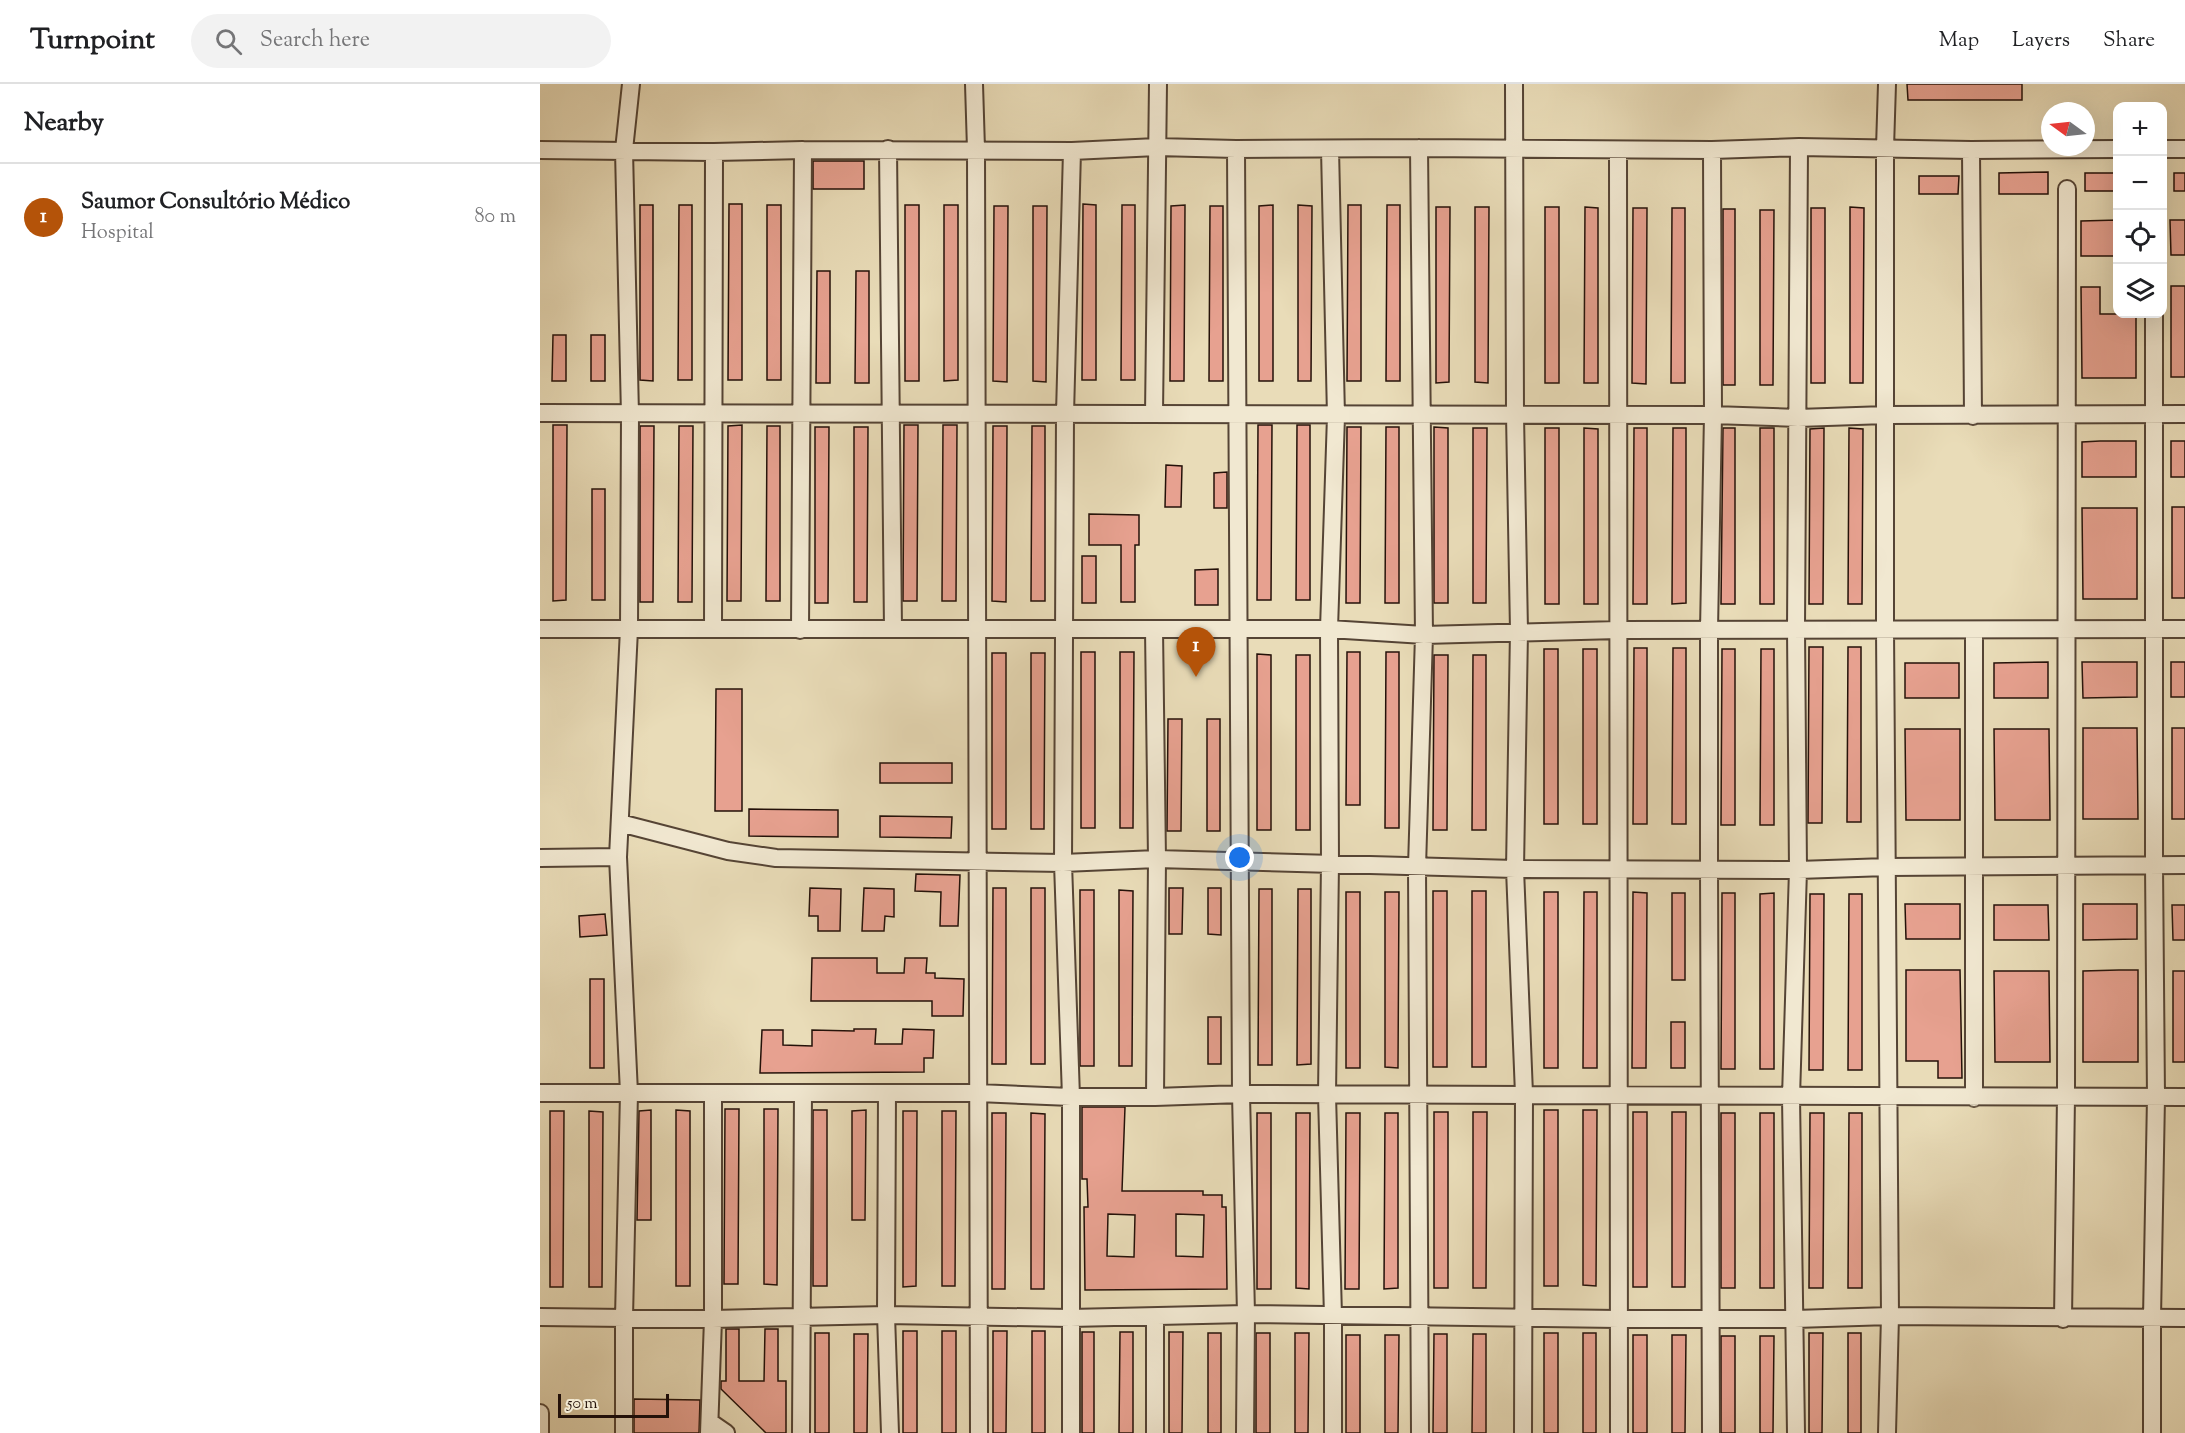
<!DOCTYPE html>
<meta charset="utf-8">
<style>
:root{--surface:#fff;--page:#f2f2f2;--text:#202124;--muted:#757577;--line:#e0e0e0;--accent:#b45309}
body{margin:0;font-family:"Sorts Mill Goudy",serif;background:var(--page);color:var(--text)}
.controls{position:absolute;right:18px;top:18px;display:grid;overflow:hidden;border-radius:12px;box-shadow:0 6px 24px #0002}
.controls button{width:54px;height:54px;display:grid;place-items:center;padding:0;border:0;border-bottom:2px solid var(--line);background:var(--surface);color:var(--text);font:30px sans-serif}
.compass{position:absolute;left:1501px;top:18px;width:54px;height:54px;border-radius:50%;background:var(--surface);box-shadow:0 6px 24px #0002;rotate:285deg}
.scale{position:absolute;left:18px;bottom:15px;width:111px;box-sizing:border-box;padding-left:6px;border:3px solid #241109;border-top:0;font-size:16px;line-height:21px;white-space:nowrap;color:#241109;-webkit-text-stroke:4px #f1e8d1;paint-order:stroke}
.you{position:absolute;left:700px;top:774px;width:21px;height:21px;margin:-15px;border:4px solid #fff;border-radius:50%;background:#1a73e8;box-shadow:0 0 0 9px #1a73e833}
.badge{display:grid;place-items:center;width:39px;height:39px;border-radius:50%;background:var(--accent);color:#fff;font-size:20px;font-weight:700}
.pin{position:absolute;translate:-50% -50px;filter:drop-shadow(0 2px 3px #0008)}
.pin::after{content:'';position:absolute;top:32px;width:21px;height:18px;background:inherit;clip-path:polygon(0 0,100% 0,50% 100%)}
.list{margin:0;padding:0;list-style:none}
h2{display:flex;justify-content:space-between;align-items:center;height:78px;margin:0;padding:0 24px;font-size:26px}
h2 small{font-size:20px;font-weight:400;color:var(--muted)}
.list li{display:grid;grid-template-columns:39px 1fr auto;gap:18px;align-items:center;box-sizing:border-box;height:108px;padding:0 24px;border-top:2px solid var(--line)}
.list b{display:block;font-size:22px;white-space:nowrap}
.list p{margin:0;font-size:20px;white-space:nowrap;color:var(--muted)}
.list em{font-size:20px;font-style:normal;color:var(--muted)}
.icon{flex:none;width:33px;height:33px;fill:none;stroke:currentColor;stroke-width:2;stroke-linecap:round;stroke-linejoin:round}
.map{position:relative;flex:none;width:1645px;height:1349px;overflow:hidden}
header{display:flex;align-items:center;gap:36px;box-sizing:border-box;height:84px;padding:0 30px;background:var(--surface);border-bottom:2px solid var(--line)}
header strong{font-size:28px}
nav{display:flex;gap:33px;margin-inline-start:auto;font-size:21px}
.search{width:420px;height:54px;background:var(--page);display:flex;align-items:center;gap:15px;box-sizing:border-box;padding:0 21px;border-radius:33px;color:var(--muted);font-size:22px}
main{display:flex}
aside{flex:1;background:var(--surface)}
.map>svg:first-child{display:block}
.building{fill:#e7a190;stroke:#241109;stroke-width:1.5;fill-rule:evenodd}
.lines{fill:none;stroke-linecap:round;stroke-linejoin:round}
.minor-casing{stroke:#554435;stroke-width:20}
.minor{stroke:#f1e8d1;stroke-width:16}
</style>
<header>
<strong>Turnpoint</strong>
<div class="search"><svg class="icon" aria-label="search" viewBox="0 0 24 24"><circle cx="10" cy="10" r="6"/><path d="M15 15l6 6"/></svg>Search here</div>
<nav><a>Map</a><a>Layers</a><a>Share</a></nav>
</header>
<main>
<aside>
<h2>Nearby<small></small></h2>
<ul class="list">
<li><span class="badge">1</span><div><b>Saumor Consultório Médico</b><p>Hospital</p></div><em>80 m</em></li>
</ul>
</aside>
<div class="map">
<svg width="1645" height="1349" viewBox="0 0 1645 1349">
<rect width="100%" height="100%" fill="#e9dcb8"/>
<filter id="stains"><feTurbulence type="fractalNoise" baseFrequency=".00333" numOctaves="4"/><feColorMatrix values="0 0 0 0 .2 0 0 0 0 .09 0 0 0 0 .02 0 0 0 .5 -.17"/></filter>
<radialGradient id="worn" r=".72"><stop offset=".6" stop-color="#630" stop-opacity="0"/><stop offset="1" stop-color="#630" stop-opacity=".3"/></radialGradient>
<path class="building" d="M1367,0H1482V16H1368Z
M273,77H324V105H273Z
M1508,88V110H1459V89Z
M1545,89H1578V107H1545Z
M1634,89H1645V107H1634Z
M1379,92H1419L1418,110H1379Z
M189,120H202V296H188Z
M543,120L556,121V296H542Z
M100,121H113V297L100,296Z
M139,121H152V296H138Z
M227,121H241V296H227Z
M365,121H379V297H365Z
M404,121H418V296L404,297Z
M582,121H595V296H581Z
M645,121L644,297H630L631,122Z
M733,121V297H719V122Z
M758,121L772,122L771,297H758Z
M808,121H821V297H807Z
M847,121H860V297H846Z
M454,122H468L467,298L453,297Z
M493,122H507L506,298L493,297Z
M670,122H683V297H669Z
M896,123H910L909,298L896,299Z
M935,123H949L948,299L935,298Z
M1005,123H1019V299H1005Z
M1045,123L1058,124V299H1044Z
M1310,123L1324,124L1323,299H1310Z
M1093,124H1107L1106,300L1092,299Z
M1132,124H1145V299H1131Z
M1271,124H1285V299H1271Z
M1183,125H1195V301H1183Z
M1220,126H1234L1233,301H1220Z
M1578,136V172H1541V137Z
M1630,136H1645V171H1631Z
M277,187H290V299H276Z
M316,187H329V299H315Z
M1631,202H1645V293H1631Z
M1541,203H1560V230H1596V294H1542Z
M13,251H26V297H12Z
M51,251H65V297H51Z
M13,341H27L26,516L13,517Z
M202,341L201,517H187L188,342Z
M364,341H378L377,517H363Z
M403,341H417L416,517H402Z
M718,341H732L731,516H717Z
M757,341H770V516H756Z
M100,342H114L113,518H100Z
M139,342H153L152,518H138Z
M227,342H240V517H226Z
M453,342H467L466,518L452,517Z
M492,342H505V517H491Z
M275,343H289L288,519H275Z
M314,343H328L327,518H314Z
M807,343H821L820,519H806Z
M846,343H859V519H845Z
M894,343L908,344V519H894Z
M933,344H947L946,519H933Z
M1005,344H1019V520H1005Z
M1044,344L1058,345V520H1044Z
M1094,344H1107V520H1093Z
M1133,344H1146V519L1132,520Z
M1183,344H1195V520H1181Z
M1220,344H1234V520H1220Z
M1284,344L1283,520H1269L1270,345Z
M1309,344L1323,345L1322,520H1308Z
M1560,357H1596V393H1542V358Z
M1631,357H1645V393H1631Z
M626,381L642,382L641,423H625Z
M687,388V424H674V389Z
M52,405H65V516H52Z
M1632,423H1645V514H1632Z
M1542,424H1597V515H1543Z
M549,430L599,431V461H595V518H581V461H549Z
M542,472H556V519H542Z
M678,485V521H655V486Z
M1269,563H1283L1282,739H1268Z
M1308,563H1321V738H1307Z
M1094,564H1107V740H1093Z
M1133,564H1146V740H1132Z
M1004,565H1018V740H1004Z
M1043,565H1057V740H1043Z
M1182,565H1195V741H1181Z
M1221,565H1234V741H1220Z
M541,568H555V744H541Z
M580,568H594L593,744H580Z
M807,568H820V721H806Z
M846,568H859V744H845Z
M452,569H466V745H452Z
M491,569H505L504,745H491Z
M717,570L731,571V746H717Z
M756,571H770V746H756Z
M894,571H908L907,746H893Z
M933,571H946V746H932Z
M1508,578V614H1454V579Z
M1542,578H1597V613L1543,614Z
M1631,578H1645V613H1631Z
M1365,579H1419V614H1365Z
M176,605H202V727H175Z
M628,635H642L641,747H627Z
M667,635H680V747H667Z
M1543,644H1597L1598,735H1543Z
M1632,644H1645V735H1632Z
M1365,645H1420V736H1366Z
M1454,645H1509L1510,736H1455Z
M340,679H412V699H340Z
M209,725L298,726V753L209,752Z
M340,732L412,733L411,754L340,753Z
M376,790L420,791L418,842H400L401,808L375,807Z
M270,804L301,805L300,847H278V832H269Z
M324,804L354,805V833L345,832L344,847H322Z
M453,804H466V980H452Z
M491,804H505V980H491Z
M629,804H643L642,850H629Z
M668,804H681V851L668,850Z
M719,805H732V981H718Z
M758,805H771V980L757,981Z
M540,806H554V982H540Z
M579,806L593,807L592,982H579Z
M893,807H907V983H893Z
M932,807H946V983H932Z
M806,808H820V984H806Z
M845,808H859L858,984L845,983Z
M1004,808H1018V984H1004Z
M1044,808H1057V984H1043Z
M1093,808L1107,809L1106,984H1092Z
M1132,809H1145V896H1132Z
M1182,809H1195V985H1181Z
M1234,809V985H1220V810Z
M1270,810H1284L1283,986H1269Z
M1309,810H1322V986H1308Z
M1365,820H1420V855H1366Z
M1543,820H1597V855L1543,856Z
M1454,821H1508L1509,856H1454Z
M1632,821H1645V856H1633Z
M65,830L67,851L40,853L39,832Z
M272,874H337V889H364L365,874H387L386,889H395V894L424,895L423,932H392V917H271Z
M1366,886H1420L1422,994H1398V977H1366Z
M1579,886H1598V978H1543V887Z
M1454,887H1509L1510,978H1455Z
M1633,887H1645V978H1633Z
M50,895H64V984H50Z
M668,933H681V980H668Z
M1131,938H1145V984H1131Z
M314,945H336L335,960H362L363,945L394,946L393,974H384V988L220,989L222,946H243V961L272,962V946L314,947Z
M542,1023H585L582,1107H663V1111H682V1123H686L687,1205L545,1206L544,1123H548L547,1095H542ZM568,1130L595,1131L594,1173L567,1172ZM636,1130L664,1131L663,1173L636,1172Z
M185,1025H199L198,1200H184Z
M224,1025H238L237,1201L224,1200Z
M111,1026V1136H97L99,1027Z
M136,1026L150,1027V1202H136Z
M273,1026H287V1202H273Z
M326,1026L325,1136H312V1027Z
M1004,1026H1018V1202H1004Z
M1043,1026H1057L1056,1202L1043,1201Z
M10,1027H24L23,1203H10Z
M49,1027L63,1028L62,1203H49Z
M363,1027H377L376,1202L363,1203Z
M402,1027H416L415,1202H402Z
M894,1028H908V1204H894Z
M933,1028H947L946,1204H933Z
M1093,1028H1107V1203H1093Z
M1132,1028H1146L1145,1203H1132Z
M452,1029H466L465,1205H452Z
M491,1029L505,1030L504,1205H491Z
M717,1029H731V1205H717Z
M756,1029H770L769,1205L756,1204Z
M806,1029H820L819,1205H805Z
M845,1029H858V1204L844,1205Z
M1181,1029H1195V1204H1181Z
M1220,1029H1234V1204H1220Z
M1270,1029H1284L1283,1204H1269Z
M1309,1029H1322V1204H1308Z
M186,1245H199V1297H224L225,1245H238V1297H246V1349H226L181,1305V1297H186Z
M363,1247H377V1349H363Z
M402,1247H416V1349H402Z
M453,1247H467L466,1349H453Z
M492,1247H505V1349H492Z
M542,1248H554V1349H542Z
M580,1248H593V1349H579Z
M629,1248H643L642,1349H629Z
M275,1249H289V1349H275Z
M668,1249H681V1349H668Z
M716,1249H730V1349H716Z
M755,1249H769L768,1349H755Z
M1004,1249H1018V1349H1004Z
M1043,1249H1056V1349H1043Z
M1269,1249H1283L1282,1349H1269Z
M1308,1249H1321V1349H1308Z
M314,1250H328L327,1349H314Z
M894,1250H907V1349H893Z
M933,1250H946V1349H932Z
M806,1251H820V1349H806Z
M845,1251H859L858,1349H845Z
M1093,1251H1107V1349H1093Z
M1132,1251H1146L1145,1349H1132Z
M1181,1252H1195V1349H1181Z
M1220,1252H1234L1233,1349H1220Z
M94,1315L160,1316L159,1349H94Z"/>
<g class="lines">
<defs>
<path id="minor" d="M434,0L436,65L439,1349
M974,0L975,331L979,547L975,785L984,1010L983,1349
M879,64L884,551L877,783L880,1349
M348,65L353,545
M696,65L701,1010L706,1230L705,1349
M790,65L796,332L789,545L790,779L787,1011L793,1232V1349
M1622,65H1645
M0,66L174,68L263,66L532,67L617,63L696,65L879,64L1172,66L1259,63L1431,66L1578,65
M1078,66L1079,1349
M1431,66L1433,332
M0,329L1173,331L1258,334L1346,331L1645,330
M614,330L618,0
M0,545H789L884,551L1078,546L1645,545
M173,545L174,68
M614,545L617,775L615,1013
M260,546L263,66
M1434,546V1014
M80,739L188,767L236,774L523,779L617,775L975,785L1258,786L1347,783L1645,781
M0,774L78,773
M0,1009H438L531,1013H615L701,1010L1645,1013
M347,1009L346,1231L350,1349
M0,1233L173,1235L346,1231L530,1234L706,1230L1078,1235H1255L1350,1232L1645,1234
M1523,1235L1526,1012L1527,105
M0,1329V1349
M170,1338L186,1349
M84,1349V1234L89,1009L78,773L89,545L90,331L84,66L91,0
M169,1349L173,1235V1009
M261,1349L263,1009
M531,1349V1013L523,779L525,330L532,67
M615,1349V1233
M1171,1349L1169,785V546L1173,331L1172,66
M1256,1349L1251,1013L1258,786L1256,545L1259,63
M1347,1349L1350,1232L1345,545V64L1347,0
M1612,1349V1234L1616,1013L1614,781V230"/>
</defs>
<use href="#minor" class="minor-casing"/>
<use href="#minor" class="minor"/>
</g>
<rect width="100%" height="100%" filter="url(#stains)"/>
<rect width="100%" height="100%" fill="url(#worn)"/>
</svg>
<div class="controls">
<button>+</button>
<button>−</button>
<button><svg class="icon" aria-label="locate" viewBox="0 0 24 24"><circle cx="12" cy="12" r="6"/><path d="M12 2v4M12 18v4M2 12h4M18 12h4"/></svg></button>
<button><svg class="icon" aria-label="layers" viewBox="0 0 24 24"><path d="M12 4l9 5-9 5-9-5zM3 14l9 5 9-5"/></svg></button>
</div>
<svg class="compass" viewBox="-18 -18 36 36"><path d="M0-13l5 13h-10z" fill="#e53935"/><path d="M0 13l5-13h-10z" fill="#757577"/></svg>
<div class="scale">50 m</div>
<div class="you"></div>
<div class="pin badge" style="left:656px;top:593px">1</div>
</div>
</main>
